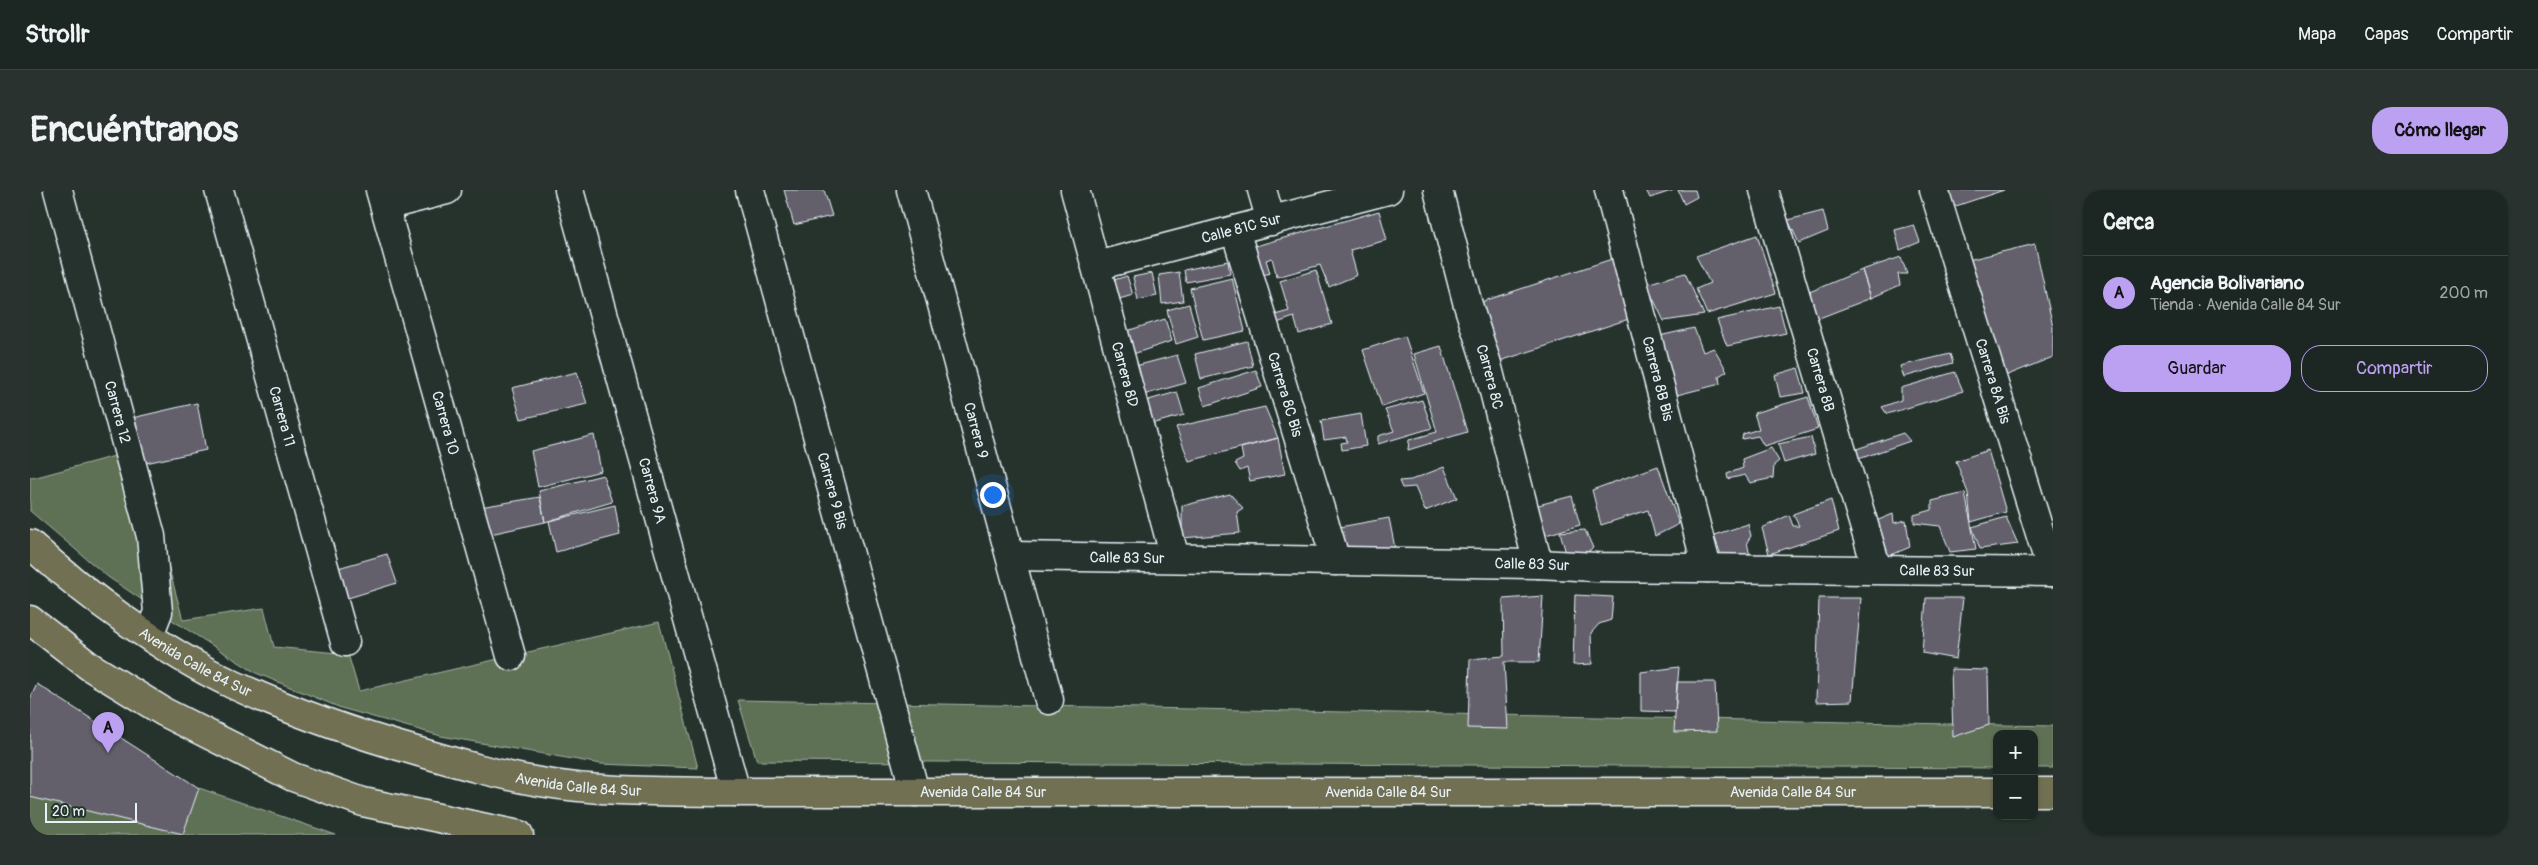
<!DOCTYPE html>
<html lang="es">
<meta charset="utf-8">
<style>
:root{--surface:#1c2622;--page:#29322f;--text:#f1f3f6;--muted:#a0a5a5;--line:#3a4340;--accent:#bca0f2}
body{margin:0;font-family:Pangolin,sans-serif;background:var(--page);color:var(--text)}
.controls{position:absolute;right:15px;bottom:15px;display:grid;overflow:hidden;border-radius:10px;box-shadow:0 1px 4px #0004}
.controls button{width:45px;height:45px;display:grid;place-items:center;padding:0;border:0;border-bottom:1px solid var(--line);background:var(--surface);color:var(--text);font:25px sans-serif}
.scale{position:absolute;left:15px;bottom:12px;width:92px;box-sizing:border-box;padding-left:5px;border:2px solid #e8f1f8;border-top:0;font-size:14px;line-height:18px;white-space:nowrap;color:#e8f1f8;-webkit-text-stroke:4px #26332d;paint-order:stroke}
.you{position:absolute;left:962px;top:304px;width:18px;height:18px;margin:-12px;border:4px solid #fff;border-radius:50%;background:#1a73e8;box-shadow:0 0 0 8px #1a73e833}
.badge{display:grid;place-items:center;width:32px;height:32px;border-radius:50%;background:var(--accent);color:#111;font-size:16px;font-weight:700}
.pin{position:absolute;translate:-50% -41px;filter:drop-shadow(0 1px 2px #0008)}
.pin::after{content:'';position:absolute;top:26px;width:18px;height:15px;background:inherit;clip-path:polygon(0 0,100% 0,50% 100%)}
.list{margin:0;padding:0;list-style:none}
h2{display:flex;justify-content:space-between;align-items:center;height:65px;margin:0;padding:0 20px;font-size:21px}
h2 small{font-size:16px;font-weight:400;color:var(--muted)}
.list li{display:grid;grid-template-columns:32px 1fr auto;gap:15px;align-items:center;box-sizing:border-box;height:75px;padding:0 20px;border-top:1px solid var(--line)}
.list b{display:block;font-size:19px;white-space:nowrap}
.list p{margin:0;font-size:16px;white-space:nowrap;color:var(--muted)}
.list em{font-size:16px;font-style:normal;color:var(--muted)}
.actions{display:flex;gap:10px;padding:15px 20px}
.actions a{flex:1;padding:11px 0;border:1px solid var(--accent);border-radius:20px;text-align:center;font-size:18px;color:var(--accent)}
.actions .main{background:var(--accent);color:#111}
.map{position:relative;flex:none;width:2023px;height:645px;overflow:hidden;border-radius:20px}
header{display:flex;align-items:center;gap:30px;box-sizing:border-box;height:70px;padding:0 25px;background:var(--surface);border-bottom:1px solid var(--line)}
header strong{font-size:24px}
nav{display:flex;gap:28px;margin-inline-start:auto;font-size:18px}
.intro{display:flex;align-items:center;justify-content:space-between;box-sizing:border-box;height:120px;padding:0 30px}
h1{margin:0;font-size:35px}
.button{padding:12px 22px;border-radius:20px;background:var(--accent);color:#111;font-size:18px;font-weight:700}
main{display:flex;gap:30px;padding:0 30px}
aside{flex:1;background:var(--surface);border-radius:20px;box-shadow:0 1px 4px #0004}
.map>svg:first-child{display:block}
.green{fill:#5e7154;stroke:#a3b1a6}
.building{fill:#63606c;stroke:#e8f1f8}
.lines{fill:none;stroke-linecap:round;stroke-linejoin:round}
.minor-casing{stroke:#e8f1f8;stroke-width:31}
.tertiary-casing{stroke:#e8f1f8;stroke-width:31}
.trunk-casing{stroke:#e8f1f8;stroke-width:31}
.minor{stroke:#26332d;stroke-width:28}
.tertiary{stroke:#26332d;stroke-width:28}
.trunk{stroke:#716f52;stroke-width:28}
.labels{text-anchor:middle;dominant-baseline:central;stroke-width:4.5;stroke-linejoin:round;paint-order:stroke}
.street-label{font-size:15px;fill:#e8f1f8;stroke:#26332d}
</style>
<header>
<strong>Strollr</strong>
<nav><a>Mapa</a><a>Capas</a><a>Compartir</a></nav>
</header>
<div class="intro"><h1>Encuéntranos</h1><a class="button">Cómo llegar</a></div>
<main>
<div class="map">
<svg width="2023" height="645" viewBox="0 0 2023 645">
<rect width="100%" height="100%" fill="#26332d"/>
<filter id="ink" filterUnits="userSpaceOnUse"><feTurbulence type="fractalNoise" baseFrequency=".02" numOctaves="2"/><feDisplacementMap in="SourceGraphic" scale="10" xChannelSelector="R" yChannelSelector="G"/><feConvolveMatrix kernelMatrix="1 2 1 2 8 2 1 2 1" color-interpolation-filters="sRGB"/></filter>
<g filter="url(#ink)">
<path class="green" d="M107,260L153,430L234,418L244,457L318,464L329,501L629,432L668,578L571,574L411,546L311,518L226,483L142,430L78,387L0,321V286L3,288Z
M708,510L2023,536V578H2004V544H1967V578L727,571Z
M169,598L306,645H0V607Z"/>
<path class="building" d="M754,0H794L802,26L764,35Z
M1616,0H1644L1620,8Z
M1648,0H1665L1667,7L1654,14Z
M1919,0H1974L1923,17Z
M1349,21L1357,50L1320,60L1327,85L1299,97L1290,75L1247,87L1242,68L1236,70L1240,83L1223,88L1215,59Z
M1793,21L1798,41L1769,53L1758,30Z
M1884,35L1890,52L1870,60L1865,40Z
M1727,45L1746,103L1677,124L1666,99L1680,93L1666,66Z
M2005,54L2023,137V167L1975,186L1938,70Z
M1871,67L1877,84H1868L1870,95L1841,108L1832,80Z
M1585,68L1605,127L1470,171L1451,112Z
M1198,71L1200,84L1156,92L1154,80Z
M1286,80L1302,134L1269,144L1264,127L1247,133L1245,125L1259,121L1250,91Z
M1832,80L1841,108L1779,132L1770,106Z
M1149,82L1153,111L1132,114L1129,85Z
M1122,83L1127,106L1108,110L1103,87Z
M1655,83L1674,125L1634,131L1616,94Z
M1097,86L1103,105L1079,112L1074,93Z
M1202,88L1215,141L1173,150L1160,98Z
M1159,114L1168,147L1146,154L1137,120Z
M1749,116L1756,143L1697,156L1687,130Z
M1135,129L1142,151L1094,167L1087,144Z
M1664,138L1673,162L1684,158L1697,181L1689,186L1690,194L1643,206L1625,147Z
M1375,146L1394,203L1352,217L1333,160Z
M1217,151L1223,176L1171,189L1165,164Z
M1411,156L1437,242L1378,260L1379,250L1407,242L1384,164Z
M1920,164L1923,173L1874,187L1870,176Z
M1147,165L1156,193L1106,207L1098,178Z
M1768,178L1775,203L1750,207L1745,185Z
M1226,180L1232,197L1175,216L1169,198Z
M547,182L557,214L491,229L482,198Z
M1925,182L1933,201L1857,224L1852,217L1871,210V198Z
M1147,202L1154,225L1117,235L1111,212Z
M1778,207L1788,239L1734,256L1728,246L1712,249L1713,244L1729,239L1724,223Z
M1392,210L1402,238L1348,254V246L1364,241L1355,220Z
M167,213L176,260L111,274L102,228Z
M1235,217L1248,248L1159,271L1146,237Z
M1331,224L1336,256L1312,260L1311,253L1317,252L1316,247L1294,250L1291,231Z
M1873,243L1880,251L1823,271L1818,262Z
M564,245L571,281L508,297L501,261Z
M1781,247L1785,264L1754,273L1748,254Z
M1248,248L1255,284L1220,291L1217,278L1210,281L1205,273L1213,269L1211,258Z
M1741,258L1749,271L1744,275L1743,288L1720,293L1715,285L1698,289L1697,284L1713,278L1712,269Z
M1958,260L1976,322L1941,332L1938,303L1926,271Z
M1628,276L1649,334L1625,346L1618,320L1571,335L1562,300Z
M1414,277L1427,308L1395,321L1385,297L1372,298L1369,291L1381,290Z
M573,285L582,312L515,332L509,301Z
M1935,303L1946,359L1920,362L1910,336L1884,333V325L1902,320V311Z
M1200,304L1213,318L1207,322L1210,343L1152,348V316Z
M1542,306L1550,335L1509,347L1501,317Z
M510,307L515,332L456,345L450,317Z
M1801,310L1809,341L1739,364L1732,338L1759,325L1763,336H1769L1763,324Z
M585,315L590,345L526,362L519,331Z
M1863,324L1864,333L1876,330L1880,357L1852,369L1839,334Z
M1976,327L1988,354L1950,359L1942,337Z
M1359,328L1366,363L1311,365L1299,339Z
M1718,334L1721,346L1717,352L1720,366L1693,371L1684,345Z
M1555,340L1563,358L1539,374L1530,342Z
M357,364L367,393L315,409L308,378Z
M1545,405L1583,407L1581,430L1569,434L1561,443L1562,474L1543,475Z
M1513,406L1509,472H1474L1478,539L1438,538L1440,469L1474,466L1473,409Z
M1789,408H1831L1822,511L1786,512Z
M1896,408H1933L1926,469L1892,463Z
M1649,477L1645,522L1611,521V482Z
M1921,479L1958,480L1959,535L1923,547Z
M1647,492H1685L1687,541L1644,542Z
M7,494L169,598L153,644L0,607V509Z"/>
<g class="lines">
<defs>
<g id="minor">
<path id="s1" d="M28,0L121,346L128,422L119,445"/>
<path id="s2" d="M189,0L315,452"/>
<path id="s3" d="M350,0L481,466"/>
<path id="s4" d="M720,0L885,602"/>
<path id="s5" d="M881,0L1019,510"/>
<path id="s6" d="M1045,0L1145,368"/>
<path d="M1232,0L1241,31"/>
<path id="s7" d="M1408,0L1438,115L1457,174L1508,374"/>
<path id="s8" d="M1579,0L1677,378"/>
<path id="s9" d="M1734,0L1847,379"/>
<path id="s10" d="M1904,0L2022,382"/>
<path d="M355,16L417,0"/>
<path id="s11" d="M1205,40L1306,371"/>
<path id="s12" d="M1066,76L1358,0"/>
<path id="s13" d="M981,366L1508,374L1566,377L2023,382"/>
</g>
<g id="tertiary">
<path id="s14" d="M539,0L706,602"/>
</g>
<g id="trunk">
<path id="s15" d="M0,354C56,405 134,462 202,494C262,522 323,543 386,561C427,573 468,585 510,592C574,603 640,601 706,602H1967"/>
<path d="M0,430L59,476L134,522L263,587L333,612L489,645"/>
<path d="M2004,602H2023"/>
</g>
</defs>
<use href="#minor" class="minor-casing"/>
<use href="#tertiary" class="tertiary-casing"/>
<use href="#trunk" class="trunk-casing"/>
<use href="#minor" class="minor"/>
<use href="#tertiary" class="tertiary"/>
<use href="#trunk" class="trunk"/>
</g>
</g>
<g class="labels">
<g class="street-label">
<text stroke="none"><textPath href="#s12" startOffset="150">Calle 81C Sur</textPath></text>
<text stroke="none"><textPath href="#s6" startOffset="191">Carrera 8D</textPath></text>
<text stroke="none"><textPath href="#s7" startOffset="194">Carrera 8C</textPath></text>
<text stroke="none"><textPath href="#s8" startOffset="195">Carrera 8B Bis</textPath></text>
<text stroke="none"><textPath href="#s9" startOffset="198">Carrera 8B</textPath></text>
<text stroke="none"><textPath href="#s10" startOffset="200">Carrera 8A Bis</textPath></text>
<text stroke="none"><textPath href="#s11" startOffset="172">Carrera 8C Bis</textPath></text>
<text stroke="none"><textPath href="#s1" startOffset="230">Carrera 12</textPath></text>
<text stroke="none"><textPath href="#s2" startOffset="235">Carrera 11</textPath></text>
<text stroke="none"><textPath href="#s3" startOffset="242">Carrera 10</textPath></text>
<text stroke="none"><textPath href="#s5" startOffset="249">Carrera 9</textPath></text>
<text stroke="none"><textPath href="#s14" startOffset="312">Carrera 9A</textPath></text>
<text stroke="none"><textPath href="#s4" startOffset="312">Carrera 9 Bis</textPath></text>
<text stroke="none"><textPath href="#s13" startOffset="116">Calle 83 Sur</textPath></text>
<text stroke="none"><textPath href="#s13" startOffset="521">Calle 83 Sur</textPath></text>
<text stroke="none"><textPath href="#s13" startOffset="926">Calle 83 Sur</textPath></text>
<text stroke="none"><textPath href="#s15" startOffset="204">Avenida Calle 84 Sur</textPath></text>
<text stroke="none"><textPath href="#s15" startOffset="609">Avenida Calle 84 Sur</textPath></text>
<text stroke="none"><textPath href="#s15" startOffset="1014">Avenida Calle 84 Sur</textPath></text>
<text stroke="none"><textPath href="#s15" startOffset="1419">Avenida Calle 84 Sur</textPath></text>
<text stroke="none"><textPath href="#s15" startOffset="1824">Avenida Calle 84 Sur</textPath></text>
</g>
</g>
</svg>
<div class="controls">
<button>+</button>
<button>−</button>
</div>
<div class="scale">20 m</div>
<div class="you"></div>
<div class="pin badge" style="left:78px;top:563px">A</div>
</div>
<aside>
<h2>Cerca<small></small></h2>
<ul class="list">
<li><span class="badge">A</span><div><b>Agencia Bolivariano</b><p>Tienda · Avenida Calle 84 Sur</p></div><em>200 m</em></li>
</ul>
<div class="actions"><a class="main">Guardar</a><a>Compartir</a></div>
</aside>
</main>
